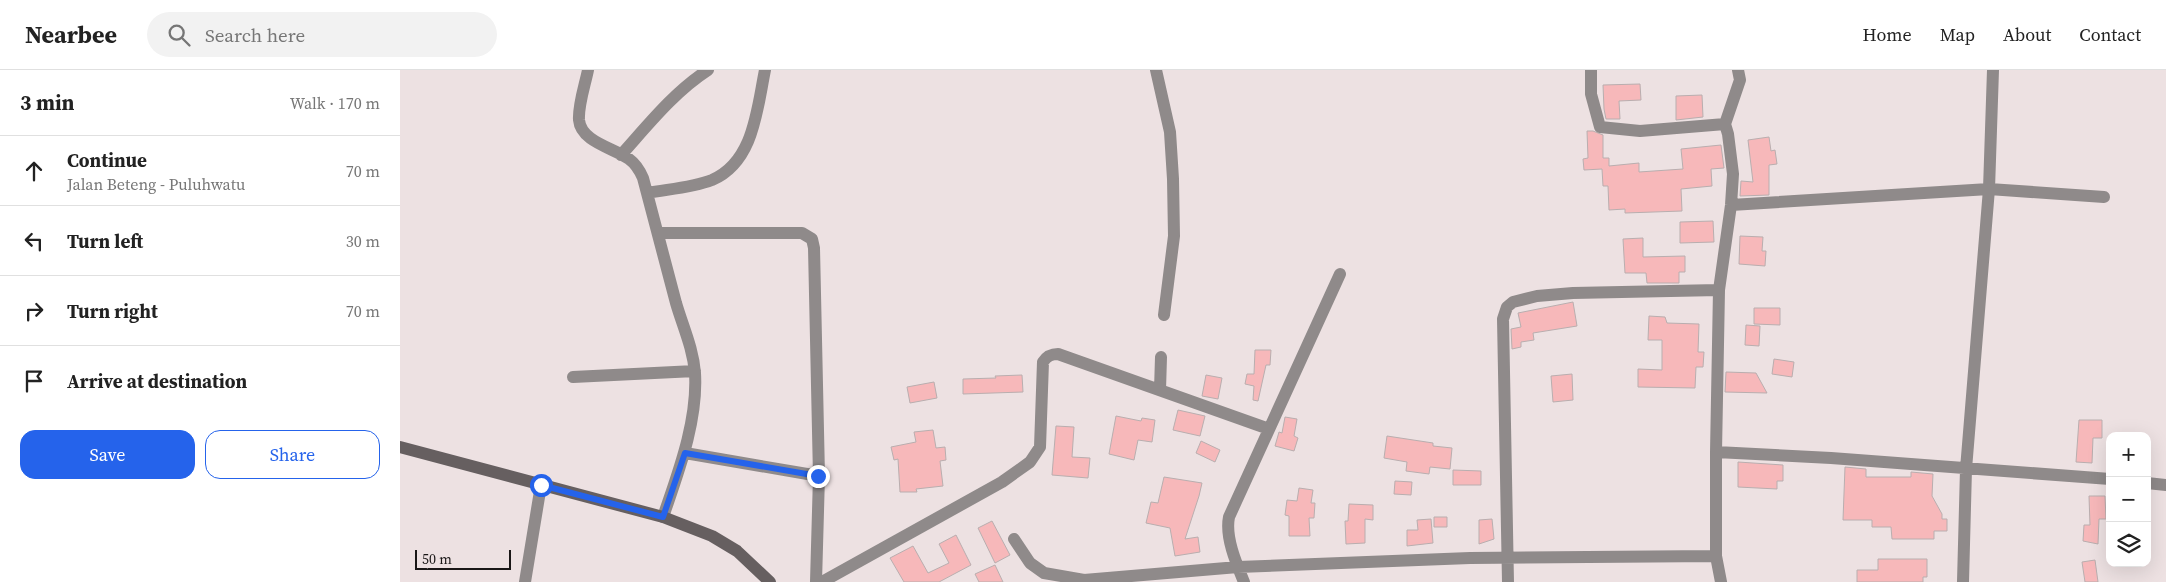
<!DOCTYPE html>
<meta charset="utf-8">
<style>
:root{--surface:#fff;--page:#f2f2f2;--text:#222;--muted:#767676;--line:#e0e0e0;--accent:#2563eb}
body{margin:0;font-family:"Source Serif 4",serif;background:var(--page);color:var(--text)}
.controls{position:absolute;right:15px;bottom:15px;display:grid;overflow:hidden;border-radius:10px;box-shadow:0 5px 20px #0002}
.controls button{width:45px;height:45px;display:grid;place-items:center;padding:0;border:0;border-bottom:1px solid var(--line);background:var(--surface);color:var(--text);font:25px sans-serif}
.scale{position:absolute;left:15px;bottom:12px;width:96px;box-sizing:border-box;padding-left:5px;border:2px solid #1a1717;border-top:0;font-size:14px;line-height:18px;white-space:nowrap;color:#1a1717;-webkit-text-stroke:4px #ede1e2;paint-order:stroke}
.stop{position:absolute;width:15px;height:15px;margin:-11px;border:4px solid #2563eb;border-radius:50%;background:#fff}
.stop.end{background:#2563eb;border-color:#fff;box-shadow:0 1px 5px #0008}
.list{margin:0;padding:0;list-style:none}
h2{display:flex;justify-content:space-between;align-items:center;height:65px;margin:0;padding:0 20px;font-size:21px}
h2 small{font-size:16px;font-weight:400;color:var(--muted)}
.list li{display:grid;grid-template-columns:32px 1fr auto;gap:15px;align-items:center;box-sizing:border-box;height:70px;padding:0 20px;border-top:1px solid var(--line)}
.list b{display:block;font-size:19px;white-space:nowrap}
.list p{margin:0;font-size:16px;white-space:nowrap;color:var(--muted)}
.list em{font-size:16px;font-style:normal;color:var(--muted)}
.actions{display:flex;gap:10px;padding:15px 20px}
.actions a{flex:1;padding:11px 0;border:1px solid var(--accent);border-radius:15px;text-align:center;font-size:18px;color:var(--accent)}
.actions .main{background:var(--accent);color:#fff}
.icon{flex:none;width:28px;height:28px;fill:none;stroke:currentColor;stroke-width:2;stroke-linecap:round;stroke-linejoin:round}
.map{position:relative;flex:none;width:1766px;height:512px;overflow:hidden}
header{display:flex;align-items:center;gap:30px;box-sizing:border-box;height:70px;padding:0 25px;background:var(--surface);border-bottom:1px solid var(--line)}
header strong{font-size:24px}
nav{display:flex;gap:28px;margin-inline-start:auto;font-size:18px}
.search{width:350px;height:45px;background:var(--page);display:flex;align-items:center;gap:12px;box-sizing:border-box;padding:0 18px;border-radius:28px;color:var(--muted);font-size:19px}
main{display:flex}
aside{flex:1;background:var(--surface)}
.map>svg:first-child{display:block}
.building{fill:#f7b8ba;stroke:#b9aeaf}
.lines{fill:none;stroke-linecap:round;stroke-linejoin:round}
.street{stroke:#8f8a8a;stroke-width:12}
.secondary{stroke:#665f60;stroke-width:12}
.route{stroke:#2563eb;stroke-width:6}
</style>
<header>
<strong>Nearbee</strong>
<div class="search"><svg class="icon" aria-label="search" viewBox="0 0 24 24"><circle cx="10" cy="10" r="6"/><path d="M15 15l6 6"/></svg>Search here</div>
<nav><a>Home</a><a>Map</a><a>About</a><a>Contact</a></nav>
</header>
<main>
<aside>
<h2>3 min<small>Walk · 170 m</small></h2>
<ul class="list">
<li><svg class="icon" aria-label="ahead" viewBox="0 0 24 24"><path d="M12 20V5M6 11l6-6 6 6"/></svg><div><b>Continue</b><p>Jalan Beteng - Puluhwatu</p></div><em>70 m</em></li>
<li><svg class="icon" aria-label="left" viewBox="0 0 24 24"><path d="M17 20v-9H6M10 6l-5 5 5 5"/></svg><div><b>Turn left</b></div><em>30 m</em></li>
<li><svg class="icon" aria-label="right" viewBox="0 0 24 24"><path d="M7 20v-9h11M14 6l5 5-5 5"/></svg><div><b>Turn right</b></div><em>70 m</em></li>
<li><svg class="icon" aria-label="arrive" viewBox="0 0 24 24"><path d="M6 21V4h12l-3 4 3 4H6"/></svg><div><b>Arrive at destination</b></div></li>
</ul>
<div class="actions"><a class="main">Save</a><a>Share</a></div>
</aside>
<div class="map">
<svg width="1766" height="512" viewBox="0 0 1766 512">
<rect width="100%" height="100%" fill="#ede1e2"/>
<path class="building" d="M1240,14L1241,30L1219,31L1220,49H1206L1204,39L1203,15Z
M1302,25L1303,47L1276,50V26Z
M1187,61H1193L1203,65V88H1209V96L1239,93V102L1283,99L1281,79L1321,75L1324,98L1311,99L1312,116L1281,119L1282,141L1225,143V139L1209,140L1208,116H1203L1202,99L1184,100L1183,89L1188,88Z
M1369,67L1371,81L1375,80L1377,94L1369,95V125L1340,126L1341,111L1353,112L1348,70Z
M1313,151L1314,172L1280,173V152Z
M1340,166L1363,167L1362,181H1366L1365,196L1339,194Z
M1243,168V187L1285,186V202H1279V213H1247L1246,203H1225L1223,169Z
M1173,232L1177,256L1133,263L1134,270L1121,272V277L1112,279L1111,259L1121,257L1118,243Z
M1354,238H1380V255L1354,254Z
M1249,246L1265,247L1267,253L1299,254L1298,282H1304L1303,297H1296L1295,318L1238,317V299L1262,300V270H1248Z
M1346,255L1360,256L1359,276L1345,275Z
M855,280H871L870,295H866L858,331L853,330L854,316L845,314L847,304H854Z
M1374,289L1394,292L1392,307L1372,304Z
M1326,302L1356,303L1367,323L1325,322Z
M1172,304L1173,330L1153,332L1151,306Z
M622,305L623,322L563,324V309L596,308L595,306Z
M806,305L822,308L818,329L802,326Z
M534,312L537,328L510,333L507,317Z
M778,340L805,346L800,366L773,360Z
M716,346L741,351L742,348L755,350L752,372L738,370L734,390L709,384Z
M885,347L897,349L894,366L898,368L894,381L875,376L879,362L882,363Z
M1679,350H1702V368H1693L1692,393L1676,392Z
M656,356L674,357L672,387L690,388L688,408L652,405Z
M533,360L536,378L545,377L546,390L540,391L543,416L516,419L517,422H500L498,389L494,390L491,377L516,372L514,362Z
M987,366L1033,373V376L1052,378L1050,399L1030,397L1029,404L1006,401L1007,392L984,388Z
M801,371L820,380L815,392L796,383Z
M1338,392L1383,395V411H1377V419L1338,417Z
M1445,397L1466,399V407H1511V402L1533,404L1532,426L1542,444V449H1547V461H1534V469H1492L1491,457H1472V450H1443Z
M1053,400L1081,401V415H1053Z
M764,407L802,413L799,426L785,469L798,467L800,482L775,486L770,458L746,453L751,432L758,433Z
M995,411L1012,412L1011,425L994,424Z
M899,418L913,420L911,433H915L914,448H909L910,466H889V446L885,445L887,430L897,431Z
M1689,426H1705L1706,449H1699L1698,474L1683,471L1684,455H1690Z
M949,434L973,435V450L965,449V473L946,474L945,451H948Z
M1034,447H1047V457H1034Z
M1031,449L1033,473L1007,476V460H1018L1017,450Z
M1092,449L1094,469L1079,474V450Z
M592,451L610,485L595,493L578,458Z
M556,465L571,495L539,512H504L490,488L513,476L528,503L549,493L539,474Z
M1478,489H1527V507H1523V512H1457V500H1478Z
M1695,490L1698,512H1685L1682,492Z
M595,495L603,512H579L575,504Z"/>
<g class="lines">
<path class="street" d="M188,0C185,15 178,35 179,50C181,72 214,78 229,89C236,94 240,101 243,108C254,150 265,192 276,233C283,257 293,278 295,303C298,351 278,403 263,447
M756,0L770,62L773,109L774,166L764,245
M1191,0V24L1200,57L1240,61L1325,54
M221,85C248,55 274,22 308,0
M247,123C268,119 291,118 312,110C354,92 357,39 365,0
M1331,135L1589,119L1704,127
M258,163H402L412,169L414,178L419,406L416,512
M173,307L295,301
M760,320L761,287
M1316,382L1431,388L1710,409
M285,383L419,406
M1747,413L1766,415
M614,469L630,493L644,503L684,510L838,497L1070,488L1316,486
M125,512L141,415
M422,512L602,412L630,392L640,377L643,292C647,286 651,284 658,284L869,359
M844,512C836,493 825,467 829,447L940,204
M1108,512L1103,249L1107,237L1113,232L1137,226L1173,223L1319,220
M1321,512L1316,486V382L1319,220L1331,135L1333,104L1328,64L1325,54L1340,10L1338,0
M1563,512L1566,399L1589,119L1593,0"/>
<path class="secondary" d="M0,377L263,447L312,466L337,481L370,512"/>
</g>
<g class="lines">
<path class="route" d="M141,415L263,447L285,383L418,406"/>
</g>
</svg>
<div class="controls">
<button>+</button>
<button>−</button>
<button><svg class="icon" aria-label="layers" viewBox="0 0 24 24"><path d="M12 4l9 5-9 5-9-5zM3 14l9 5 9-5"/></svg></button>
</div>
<div class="scale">50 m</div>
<div class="stop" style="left:141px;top:415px"></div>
<div class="stop end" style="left:418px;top:406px"></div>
</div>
</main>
